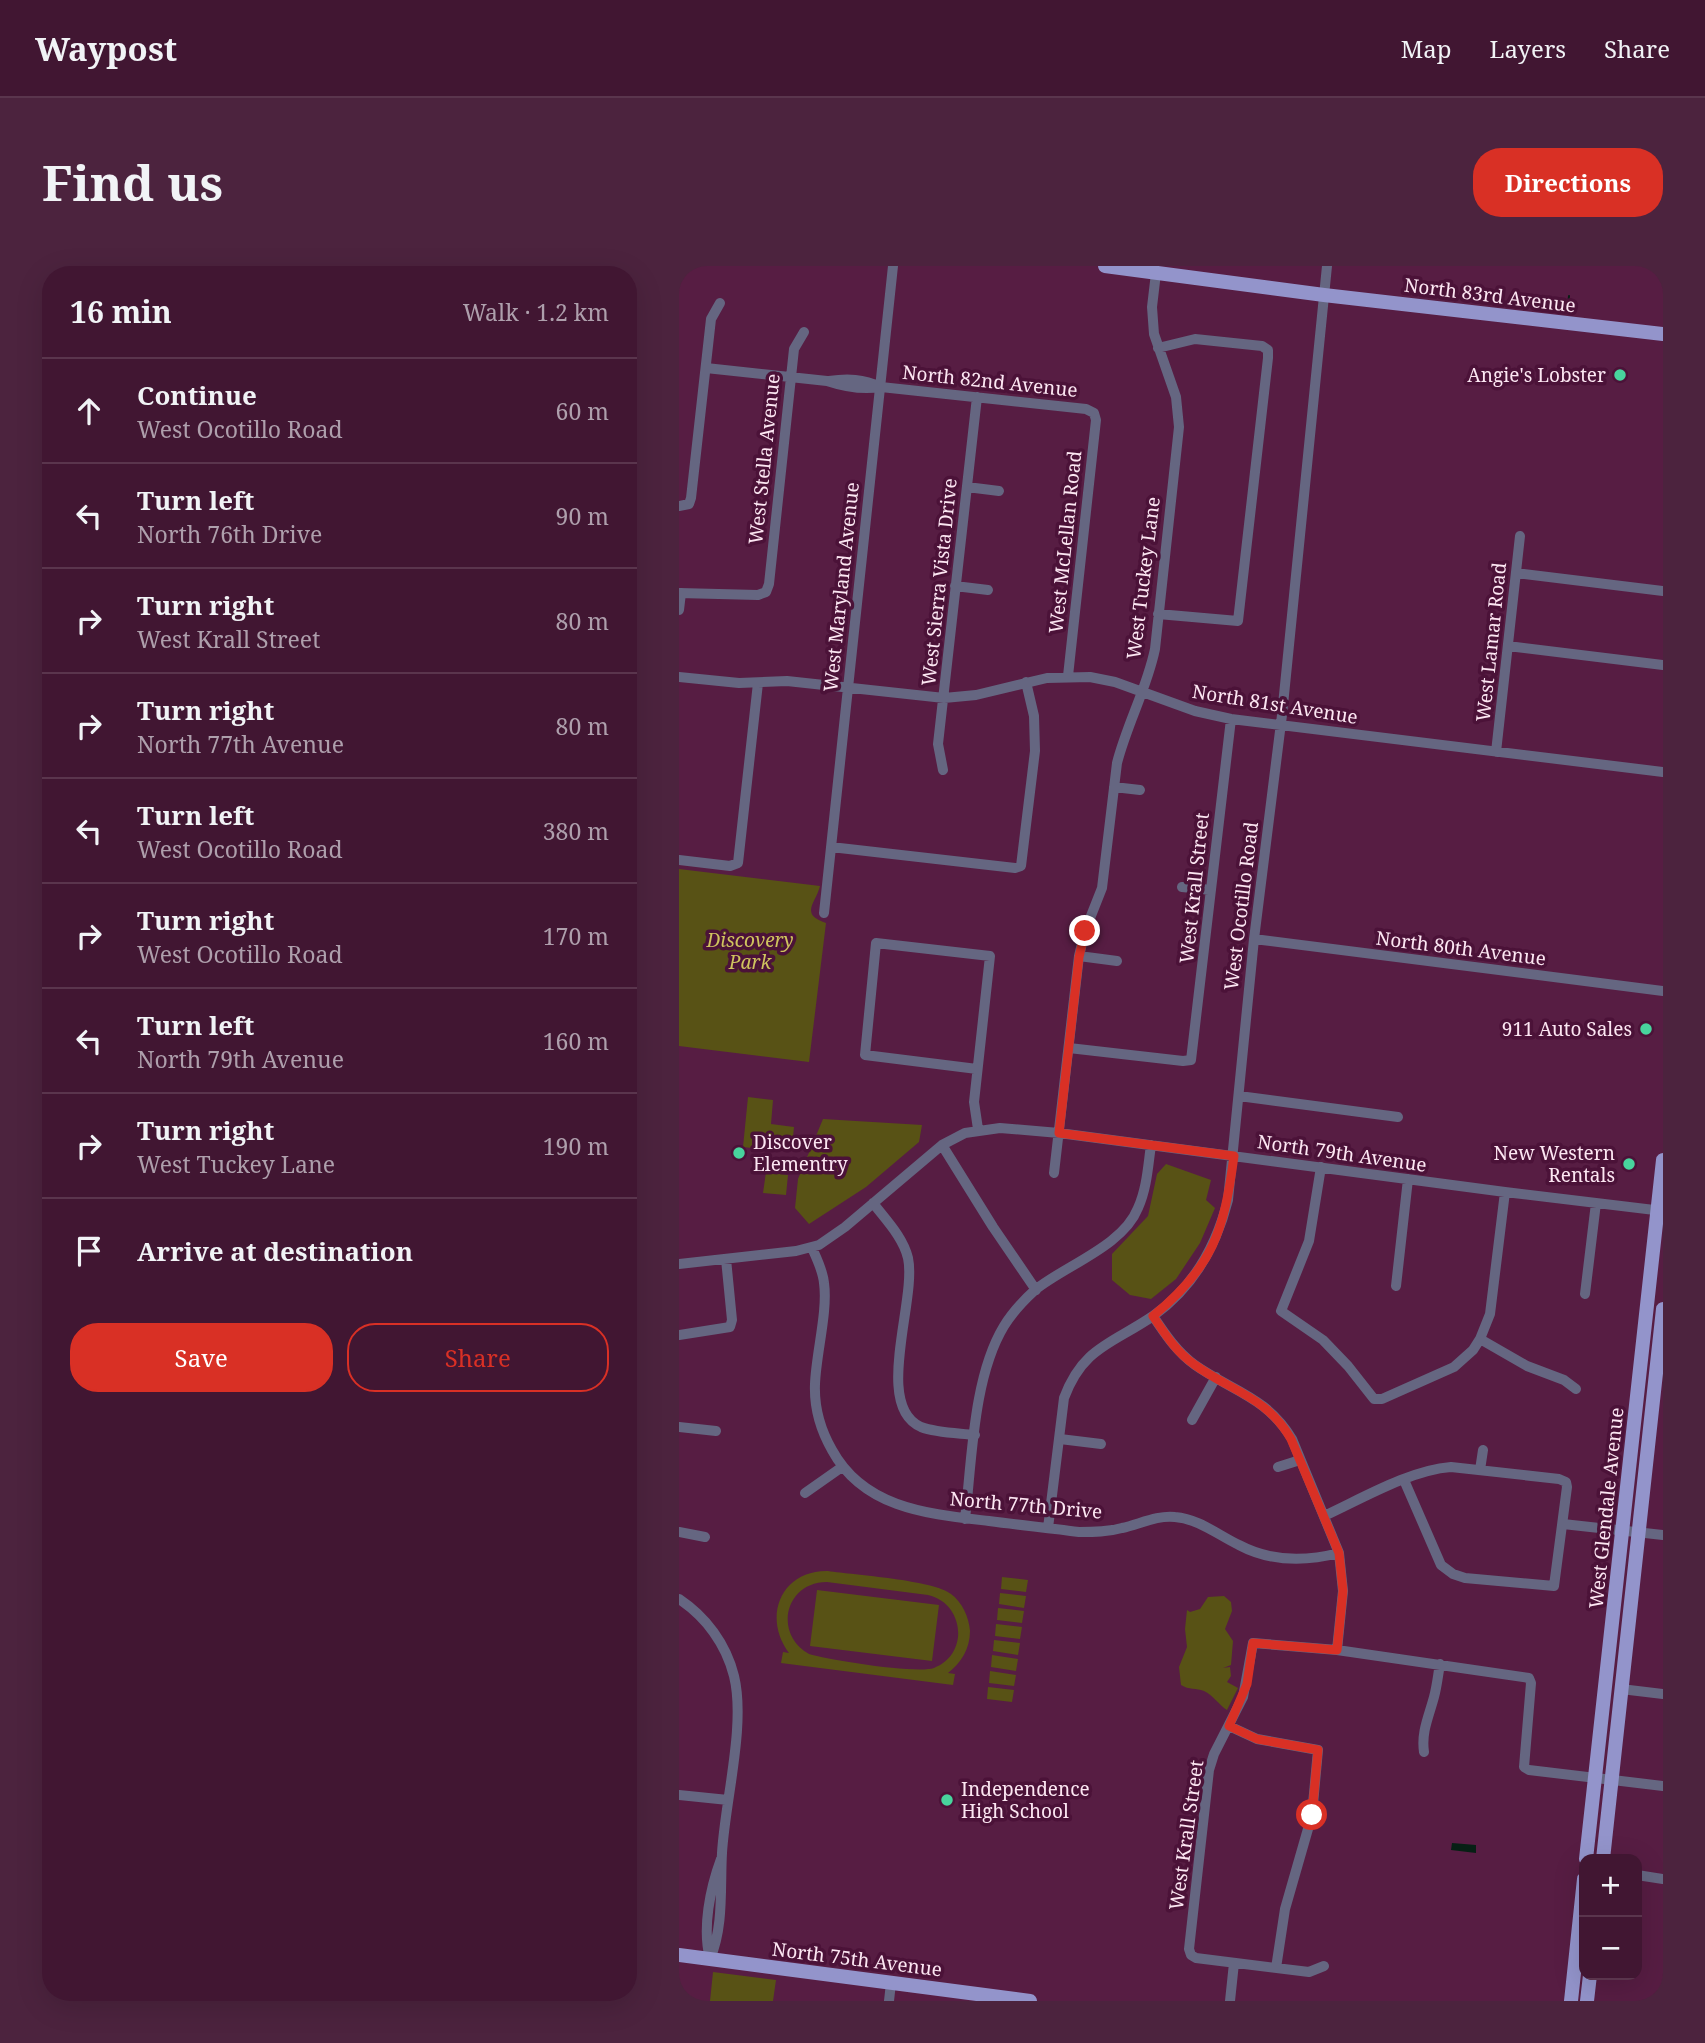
<!DOCTYPE html>
<meta charset="utf-8">
<style>
:root{--surface:#411632;--page:#4c233e;--text:#f1f3f6;--muted:#ae9fac;--line:#5a354d;--accent:#d93025}
body{margin:0;font-family:"Noto Serif",serif;background:var(--page);color:var(--text)}
.controls{position:absolute;right:21px;bottom:21px;display:grid;overflow:hidden;border-radius:14px;box-shadow:0 7px 28px #0002}
.controls button{width:63px;height:63px;display:grid;place-items:center;padding:0;border:0;border-bottom:2px solid var(--line);background:var(--surface);color:var(--text);font:35px sans-serif}
.stop{position:absolute;width:21px;height:21px;margin:-16px;border:5px solid #d93025;border-radius:50%;background:#fff}
.stop.end{background:#d93025;border-color:#fff;box-shadow:0 2px 7px #0008}
.list{margin:0;padding:0;list-style:none}
h2{display:flex;justify-content:space-between;align-items:center;height:91px;margin:0;padding:0 28px;font-size:30px}
h2 small{font-size:23px;font-weight:400;color:var(--muted)}
.list li{display:grid;grid-template-columns:46px 1fr auto;gap:21px;align-items:center;box-sizing:border-box;height:105px;padding:0 28px;border-top:2px solid var(--line)}
.list b{display:block;font-size:26px;white-space:nowrap}
.list p{margin:0;font-size:23px;white-space:nowrap;color:var(--muted)}
.list em{font-size:23px;font-style:normal;color:var(--muted)}
.actions{display:flex;gap:14px;padding:21px 28px}
.actions a{flex:1;padding:16px 0;border:2px solid var(--accent);border-radius:28px;text-align:center;font-size:24px;color:var(--accent)}
.actions .main{background:var(--accent);color:#fff}
.icon{flex:none;width:38px;height:38px;fill:none;stroke:currentColor;stroke-width:2;stroke-linecap:round;stroke-linejoin:round}
.map{position:relative;flex:none;width:984px;height:1735px;overflow:hidden;border-radius:28px}
header{display:flex;align-items:center;gap:42px;box-sizing:border-box;height:98px;padding:0 35px;background:var(--surface);border-bottom:2px solid var(--line)}
header strong{font-size:33px}
nav{display:flex;gap:38px;margin-inline-start:auto;font-size:24px}
.intro{display:flex;align-items:center;justify-content:space-between;box-sizing:border-box;height:168px;padding:0 42px}
h1{margin:0;font-size:49px}
.button{padding:18px 32px;border-radius:28px;background:var(--accent);color:#fff;font-size:24px;font-weight:700}
main{display:flex;gap:42px;padding:0 42px}
aside{flex:1;background:var(--surface);border-radius:28px;box-shadow:0 7px 28px #0002}
.map>svg:first-child{display:block}
.green{fill:#585215;fill-rule:evenodd}
.water{fill:#072015}
.lines{fill:none;stroke-linecap:round;stroke-linejoin:round}
.stream{stroke:#072015;stroke-width:2}
.minor{stroke:#656681;stroke-width:10}
.major{stroke:#9394cb;stroke-width:14}
.route{stroke:#d93025;stroke-width:9}
.poi-dot{fill:#48d49d;stroke:#4b1238;stroke-width:2.5}
.labels{text-anchor:middle;dominant-baseline:central;stroke-width:7;stroke-linejoin:round;paint-order:stroke}
.street-label{font-size:19px;fill:#fce6f2;stroke:#4b1238}
.poi-label{font-size:19px;fill:#fce6f2;stroke:#4b1238;text-anchor:end}
.park-label{font-size:19px;font-style:italic;fill:#cfc45e;stroke:#4b1238}
</style>
<header>
<strong>Waypost</strong>
<nav><a>Map</a><a>Layers</a><a>Share</a></nav>
</header>
<div class="intro"><h1>Find us</h1><a class="button">Directions</a></div>
<main>
<aside>
<h2>16 min<small>Walk · 1.2 km</small></h2>
<ul class="list">
<li><svg class="icon" aria-label="ahead" viewBox="0 0 24 24"><path d="M12 20V5M6 11l6-6 6 6"/></svg><div><b>Continue</b><p>West Ocotillo Road</p></div><em>60 m</em></li>
<li><svg class="icon" aria-label="left" viewBox="0 0 24 24"><path d="M17 20v-9H6M10 6l-5 5 5 5"/></svg><div><b>Turn left</b><p>North 76th Drive</p></div><em>90 m</em></li>
<li><svg class="icon" aria-label="right" viewBox="0 0 24 24"><path d="M7 20v-9h11M14 6l5 5-5 5"/></svg><div><b>Turn right</b><p>West Krall Street</p></div><em>80 m</em></li>
<li><svg class="icon" aria-label="right" viewBox="0 0 24 24"><path d="M7 20v-9h11M14 6l5 5-5 5"/></svg><div><b>Turn right</b><p>North 77th Avenue</p></div><em>80 m</em></li>
<li><svg class="icon" aria-label="left" viewBox="0 0 24 24"><path d="M17 20v-9H6M10 6l-5 5 5 5"/></svg><div><b>Turn left</b><p>West Ocotillo Road</p></div><em>380 m</em></li>
<li><svg class="icon" aria-label="right" viewBox="0 0 24 24"><path d="M7 20v-9h11M14 6l5 5-5 5"/></svg><div><b>Turn right</b><p>West Ocotillo Road</p></div><em>170 m</em></li>
<li><svg class="icon" aria-label="left" viewBox="0 0 24 24"><path d="M17 20v-9H6M10 6l-5 5 5 5"/></svg><div><b>Turn left</b><p>North 79th Avenue</p></div><em>160 m</em></li>
<li><svg class="icon" aria-label="right" viewBox="0 0 24 24"><path d="M7 20v-9h11M14 6l5 5-5 5"/></svg><div><b>Turn right</b><p>West Tuckey Lane</p></div><em>190 m</em></li>
<li><svg class="icon" aria-label="arrive" viewBox="0 0 24 24"><path d="M6 21V4h12l-3 4 3 4H6"/></svg><div><b>Arrive at destination</b></div></li>
</ul>
<div class="actions"><a class="main">Save</a><a>Share</a></div>
</aside>
<div class="map">
<svg width="984" height="1735" viewBox="0 0 984 1735">
<rect width="100%" height="100%" fill="#571d43"/>
<path class="green" d="M0,603L141,620C137,637 120,648 147,657L130,796L0,780Z
M69,831L94,834L92,858L115,861L113,881L90,879L89,884L64,881Z
M144,853L243,859L240,876L187,921L130,958L116,942L119,913Z
M487,898L532,914L527,934L536,942L521,977L497,1013L472,1033L451,1029L433,1014V988L469,950L478,908Z
M87,906L109,909L107,929L84,927Z
M149,1305C175,1309 255,1314 272,1328C283,1336 290,1351 291,1365C291,1383 282,1397 269,1407L276,1408L274,1419L102,1397L104,1386L110,1387C83,1351 102,1304 149,1305ZM148,1316L249,1329C285,1337 291,1388 255,1402C238,1408 149,1394 130,1388C94,1368 106,1316 148,1316Z
M323,1311L349,1314L347,1326L322,1323Z
M138,1324L260,1339L253,1395L131,1380Z
M321,1327L347,1330L345,1342L320,1338Z
M545,1330L552,1336L553,1345L546,1363L554,1375L552,1399L544,1402L551,1401L552,1410L548,1416L559,1422L548,1444C540,1439 534,1429 525,1425C517,1422 510,1424 502,1419L500,1401L508,1381L506,1363L508,1344L511,1346L521,1343L529,1331Z
M319,1342L345,1345L343,1357L318,1354Z
M317,1358L343,1361L341,1373L316,1370Z
M315,1374L341,1377L339,1389L314,1385Z
M313,1389L339,1393L337,1405L312,1401Z
M311,1405L337,1409L335,1420L310,1417Z
M309,1421L335,1424L333,1436L308,1433Z
M34,1706L97,1714L94,1735H31Z"/>
<path class="water" d="M773,1577L797,1579V1587L772,1584Z"/>
<g class="lines">
<path class="stream" d="M889,39L890,30"/>
<path class="minor" d="M27,102L148,115C166,121 183,124 202,121L407,143L415,147L417,154L389,410
M150,115C169,112 184,113 202,121
M288,221L320,225
M0,240L10,238L12,232L32,53L41,37
M837,307L984,325
M276,320L309,324
M0,327L79,329L87,326L90,318L115,83L125,66
M0,344L2,327
M479,348L559,355L589,92V84L583,80L516,73L479,82
M829,380L984,399
M0,411L60,417L108,415L265,432L297,429L368,412L411,411L436,416L516,445L552,453L984,506
M817,486L841,270
M264,504L259,478L298,131
M435,521L461,524
M152,581L336,602L342,600L356,485L355,450L347,416
M0,594L51,600L59,597L79,417
M503,621L532,624
M145,647L214,0
M575,673L984,725
M400,690L438,695
M390,782L504,795L512,794L552,453
M298,803L186,789L197,677L311,690L295,836L299,863
M560,830L719,851
M263,879L314,961L357,1024
M642,901L630,975L602,1045L644,1074L669,1100L695,1133H703L775,1101L794,1084L801,1073L811,1048L826,926
M375,907L400,690L406,665L423,622L438,497C448,458 468,422 476,383L500,161L497,131L475,68L473,41L477,7
M194,937C207,954 224,971 229,992C238,1034 194,1140 242,1161C258,1167 279,1167 296,1169
M133,982C138,993 144,1005 145,1017C149,1045 137,1088 136,1118C135,1142 141,1163 153,1184C185,1243 250,1248 310,1255C340,1259 370,1262 400,1266C415,1266 429,1266 443,1262C461,1258 478,1249 496,1251C520,1253 539,1269 560,1279C592,1296 625,1296 660,1287
M0,998L117,985L140,979L166,961L263,879L286,867L321,862L380,867L826,926L984,945
M717,1020L729,913
M906,1028L917,937
M474,1050C486,1068 498,1086 516,1099C553,1125 588,1131 613,1173L660,1287L664,1325L658,1384
M0,1069L51,1061L53,1054L47,993
M801,1073L848,1100L885,1114L897,1123
M513,1154L537,1111
M0,1161L37,1165
M381,1173L422,1178
M599,1201L621,1194
M801,1204L804,1184
M126,1227L163,1201
M645,1250C682,1233 731,1204 772,1201L880,1213L887,1216L888,1221L875,1320L786,1312L774,1308L762,1299L725,1214
M286,1253C293,1194 294,1111 325,1060C333,1047 345,1034 356,1024C387,999 444,980 459,942C468,922 469,900 472,879
M884,1258L984,1269
M369,1262L385,1132C404,1081 433,1078 474,1050C515,1021 537,981 549,934L575,673L603,449L648,0
M0,1266L26,1271
M0,1333C27,1351 47,1378 55,1410C67,1459 46,1535 43,1587C41,1622 45,1660 31,1693
M942,1423L984,1428
M550,1460L578,1473L639,1484L633,1549L606,1643L597,1702
M745,1486C742,1466 750,1450 755,1431C758,1420 759,1409 761,1398
M0,1529L49,1534
M958,1609L984,1613
M31,1693C23,1662 31,1623 42,1593
M645,1700L630,1706L517,1692L512,1689L510,1683L530,1504L535,1488L564,1431L574,1377L658,1384L850,1412L852,1417L845,1501L850,1504L984,1520
M210,1735L212,1717
M551,1735L555,1697"/>
<path class="major" d="M426,0L645,29L984,68
M907,1593L984,894
M924,1593L984,1043
M0,1689L351,1735
M892,1735L905,1613
M908,1735L911,1709"/>
</g>
<g class="lines">
<path class="route" d="M406,665L400,691L380,867L555,890C545,965 534,1001 474,1050C486,1068 497,1086 516,1099C552,1125 588,1131 612,1173L660,1287L664,1325L658,1384L574,1377L568,1418L550,1460L578,1473L639,1484L633,1549"/>
</g>
<g class="poi-dot">
<circle cx="941" cy="109" r="7"/>
<circle cx="967" cy="763" r="7"/>
<circle cx="60" cy="887" r="7"/>
<circle cx="950" cy="898" r="7"/>
<circle cx="268" cy="1534" r="7"/>
</g>
<g class="labels">
<g class="street-label">
<text transform="translate(811 29) rotate(7)">North 83rd Avenue</text>
<text transform="translate(311 115) rotate(6)">North 82nd Avenue</text>
<text transform="translate(85 193) rotate(-84)">West Stella Avenue</text>
<text transform="translate(386 276) rotate(-84)">West McLellan Road</text>
<text transform="translate(464 312) rotate(-83)">West Tuckey Lane</text>
<text transform="translate(260 316) rotate(-84)">West Sierra Vista Drive</text>
<text transform="translate(162 321) rotate(-84)">West Maryland Avenue</text>
<text transform="translate(812 376) rotate(-84)">West Lamar Road</text>
<text transform="translate(596 438) rotate(9)">North 81st Avenue</text>
<text transform="translate(515 622) rotate(-84)">West Krall Street</text>
<text transform="translate(562 640) rotate(-83)">West Ocotillo Road</text>
<text transform="translate(782 682) rotate(7)">North 80th Avenue</text>
<text transform="translate(663 887) rotate(8)">North 79th Avenue</text>
<text transform="translate(347 1239) rotate(5)">North 77th Drive</text>
<text transform="translate(927 1242) rotate(-84)">West Glendale Avenue</text>
<text transform="translate(507 1569) rotate(-82)">West Krall Street</text>
<text transform="translate(178 1693) rotate(7)">North 75th Avenue</text>
</g>
<g class="poi-label">
<text x="927" y="109">Angie's Lobster</text>
<text x="953" y="763">911 Auto Sales</text>
<text x="74" y="876" text-anchor="start">Discover<tspan x="74" dy="22">Elementry</tspan></text>
<text x="936" y="887">New Western<tspan x="936" dy="22">Rentals</tspan></text>
<text x="282" y="1523" text-anchor="start">Independence<tspan x="282" dy="22">High School</tspan></text>
</g>
<g class="park-label">
<text x="71" y="674">Discovery<tspan x="71" dy="22">Park</tspan></text>
</g>
</g>
</svg>
<div class="controls">
<button>+</button>
<button>−</button>
</div>
<div class="stop" style="left:633px;top:1549px"></div>
<div class="stop end" style="left:406px;top:665px"></div>
</div>
</main>
